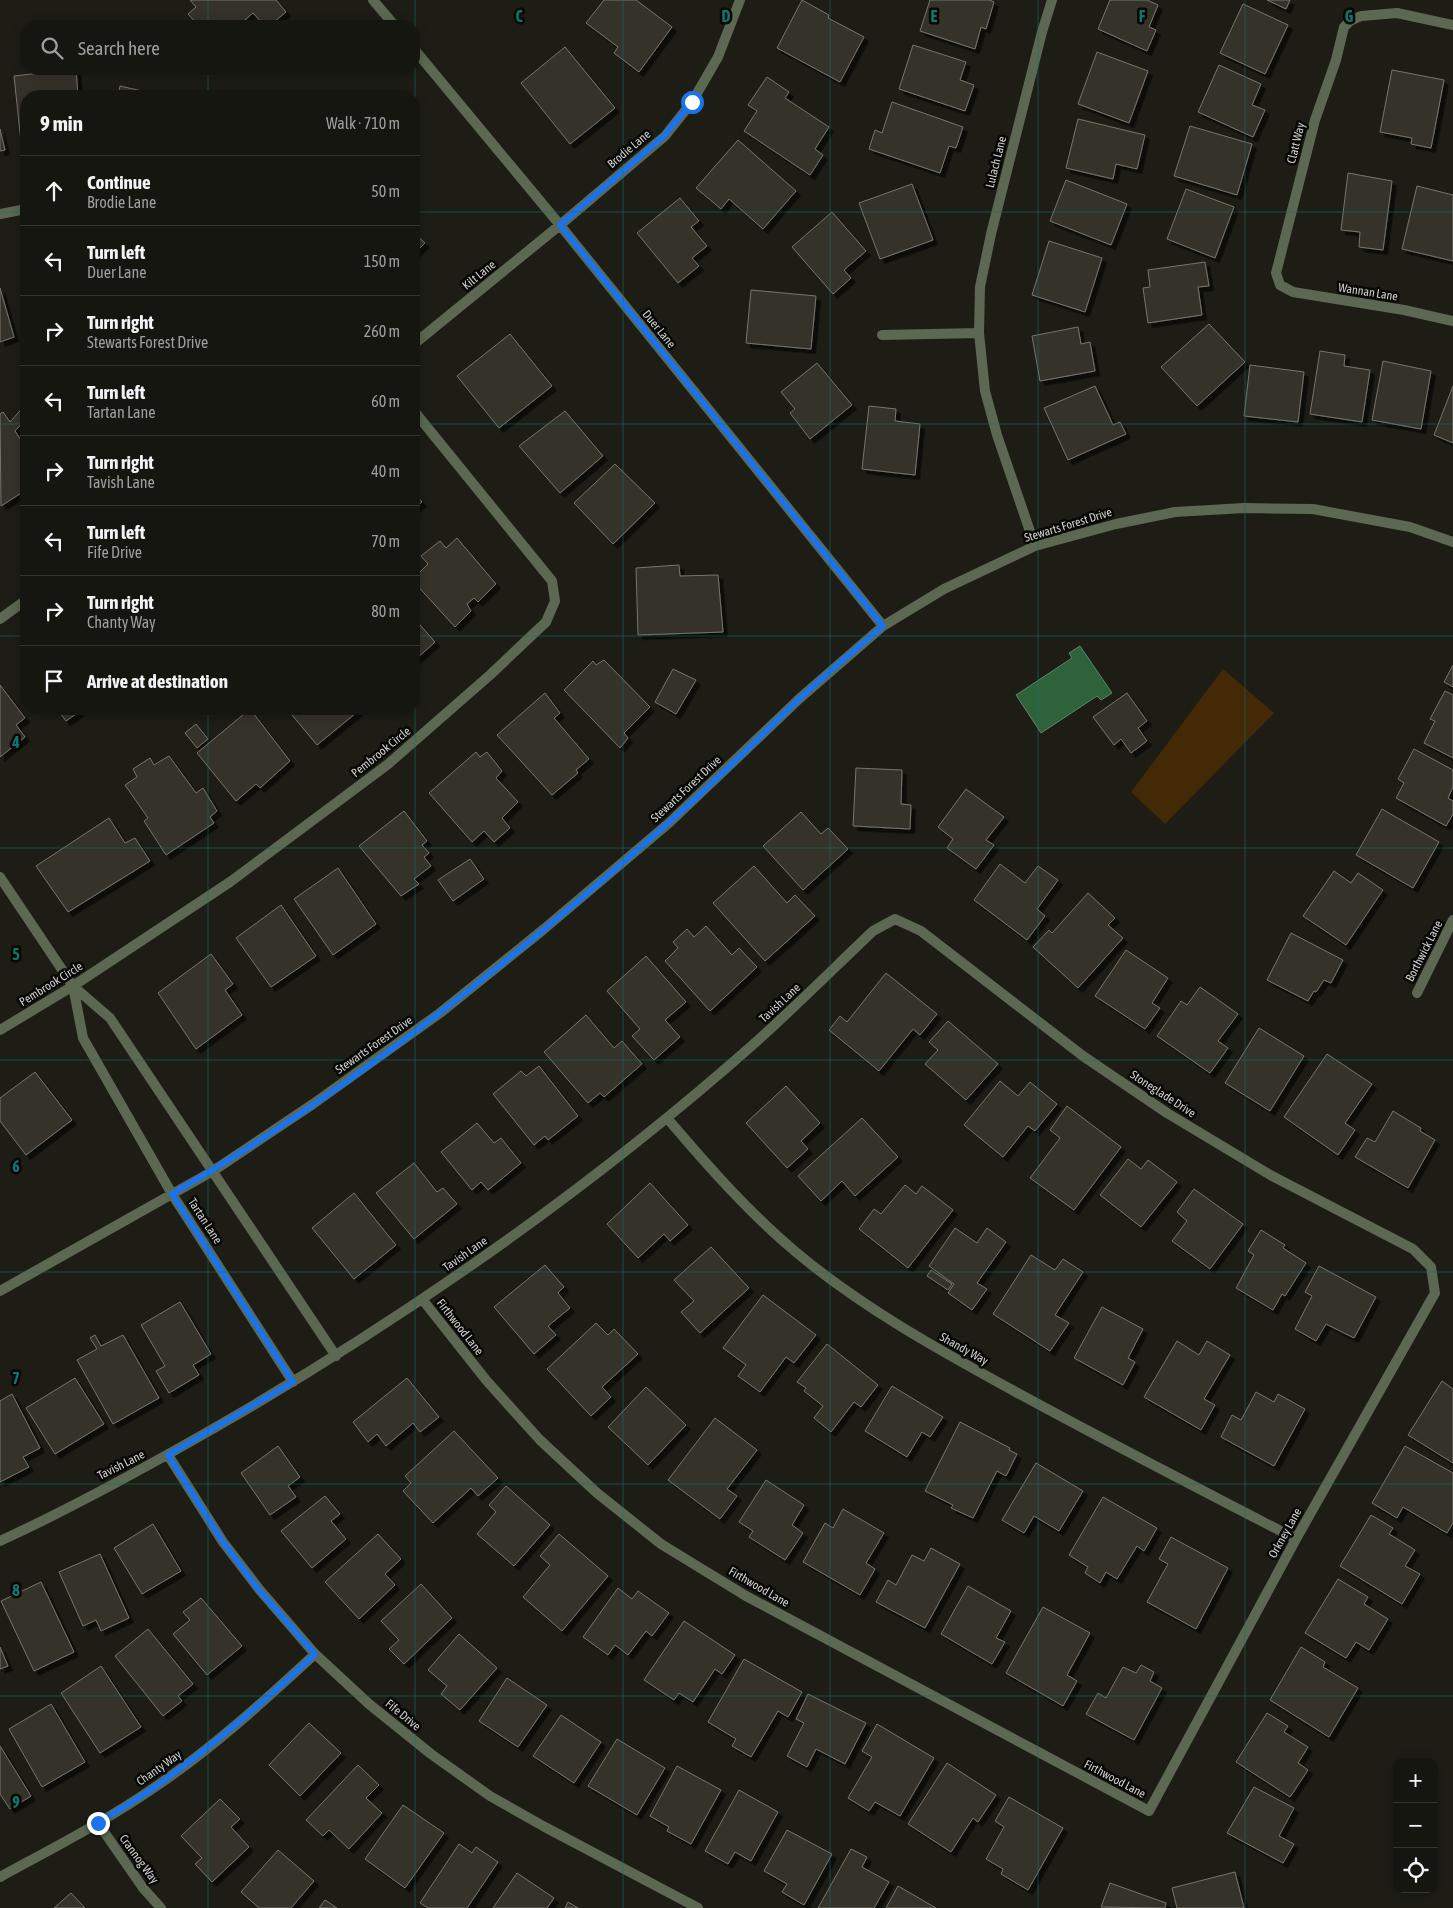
<!DOCTYPE html>
<meta charset="utf-8">
<style>
:root{--surface:#161610;--page:#1f1f19;--text:#f1f3f6;--muted:#9e9f9f;--line:#353530}
body{margin:0;font-family:"Asap Condensed",sans-serif;background:var(--page);color:var(--text)}
.controls{position:absolute;right:15px;bottom:15px;display:grid;overflow:hidden;border-radius:10px;box-shadow:0 2px 12px #0003}
.controls button{width:45px;height:45px;display:grid;place-items:center;padding:0;border:0;border-bottom:1px solid var(--line);background:var(--surface);color:var(--text);font:25px sans-serif}
.stop{position:absolute;width:15px;height:15px;margin:-11px;border:4px solid #1a73e8;border-radius:50%;background:#fff}
.stop.end{background:#1a73e8;border-color:#fff;box-shadow:0 1px 5px #0008}
.list{margin:0;padding:0;list-style:none}
h2{display:flex;justify-content:space-between;align-items:center;height:65px;margin:0;padding:0 20px;font-size:21px}
h2 small{font-size:16px;font-weight:400;color:var(--muted)}
.list li{display:grid;grid-template-columns:32px 1fr auto;gap:15px;align-items:center;box-sizing:border-box;height:70px;padding:0 20px;border-top:1px solid var(--line)}
.list b{display:block;font-size:19px;white-space:nowrap}
.list p{margin:0;font-size:16px;white-space:nowrap;color:var(--muted)}
.list em{font-size:16px;font-style:normal;color:var(--muted)}
.icon{flex:none;width:28px;height:28px;fill:none;stroke:currentColor;stroke-width:2;stroke-linecap:round;stroke-linejoin:round}
.map{position:relative;flex:none;width:1453px;height:1908px;overflow:hidden}
.search{position:absolute;background:var(--surface);box-shadow:0 2px 12px #0003;left:20px;top:20px;width:400px;height:55px;display:flex;align-items:center;gap:12px;box-sizing:border-box;padding:0 18px;border-radius:20px;color:var(--muted);font-size:19px}
.panel{position:absolute;background:var(--surface);box-shadow:0 2px 12px #0003;left:20px;top:90px;width:400px;height:625px;border-radius:20px}
.map>svg:first-child{display:block}
.green{fill:#432906}
.water{fill:#2e623a;stroke:#5f8466}
.building{fill:#35322a;stroke:#78746c;filter:url(#shadow)}
.lines{fill:none;stroke-linecap:round;stroke-linejoin:round}
.street{stroke:#5c6851;stroke-width:10}
.route{stroke:#1a73e8;stroke-width:6}
.grid{fill:none;stroke:#0f766e;stroke-width:1;stroke-opacity:0.55}
.labels{text-anchor:middle;dominant-baseline:central;stroke-width:5;stroke-linejoin:round;paint-order:stroke}
.street-label{font-size:12px;fill:#d2d2ce;stroke:#070705}
.grid-label{font-size:16px;text-anchor:middle;font-weight:bold;fill:#0f766e;stroke:#070705;stroke-width:5;stroke-linejoin:round;paint-order:stroke}
</style>
<div class="map">
<svg width="1453" height="1908" viewBox="0 0 1453 1908">
<defs>
<filter id="shadow"><feDropShadow dx="4.5" dy="4.5" stdDeviation="0" flood-color="#0009"/></filter>
</defs>
<rect width="100%" height="100%" fill="#1d1d16"/>
<path class="green" d="M1223,669L1274,713L1165,824L1131,792Z"/>
<path class="water" d="M1080,646L1112,693L1101,700L1097,696L1041,733L1016,695L1072,658L1069,653Z"/>
<path class="building" d="M190,0H276L286,12L269,26H265L253,13L238,26H199L188,14L196,7Z
M604,0H636L672,27L639,72L614,53L618,47L586,23Z
M802,0L829,15L828,18L864,37L840,82L777,48Z
M930,0H989L994,2L986,29L981,27L975,49L920,31Z
M1110,0H1147L1158,5L1149,27L1156,30L1147,51L1098,29Z
M1267,0H1290L1286,9Z
M1243,4L1288,25L1265,74L1220,53Z
M913,45L966,62L960,80L974,85L965,111L899,89Z
M565,47L615,108L570,144L521,83Z
M1097,52L1148,71L1129,123L1078,104Z
M1219,65L1261,84L1252,105L1265,110L1253,137L1198,112Z
M76,69L78,96H26V141L21,142L14,76Z
M1392,70L1444,80L1431,148L1411,144L1412,138L1380,132Z
M767,77L789,92L785,98L829,127L815,149L823,155L810,175L744,131L757,111L748,105Z
M120,86L164,96H118Z
M892,102L963,127L956,148L949,146L940,173L869,149L875,130L882,133Z
M1078,119L1145,135L1137,169L1116,164L1113,179L1066,168Z
M1190,126L1252,144L1237,195L1174,176Z
M0,129L5,150L0,151Z
M738,140L796,191L763,229L729,199L721,209L696,188Z
M1348,173L1392,181L1383,250L1359,247L1360,232L1341,230Z
M1066,180L1127,204L1111,245L1050,221Z
M912,184L933,240L880,259L859,203Z
M1417,186L1453,195V261L1402,249Z
M1186,189L1234,207L1215,258L1167,239Z
M680,198L699,221L691,227L707,246L692,258L699,266L678,283L637,233Z
M832,212L866,251L844,270L851,278L833,294L792,247Z
M414,233L425,243L414,254Z
M1049,241L1102,258L1085,312L1032,295Z
M1205,262L1209,286L1198,287L1202,315L1148,323L1143,288L1150,287L1148,270Z
M0,288L14,337L0,342Z
M751,290L816,296L811,349L746,343Z
M1209,324L1245,362L1197,406L1161,367Z
M1078,327L1081,344L1090,342L1095,371L1040,381L1032,336Z
M510,334L552,386L499,428L457,376Z
M1320,351L1345,355L1344,366L1370,370L1362,422L1310,414Z
M1383,361L1431,371L1421,429L1372,420Z
M817,363L852,405L810,439L790,413L795,409L781,392Z
M1250,365L1304,372L1298,422L1244,416Z
M1095,386L1113,425L1120,422L1126,434L1068,460L1044,408Z
M1453,386V443L1434,435Z
M26,404V419L15,431L26,448V490L1,506L0,414L3,412L10,422Z
M869,406L896,409L895,421L920,424L915,475L862,469Z
M565,411L603,456L560,493L519,446Z
M615,464L655,503L613,544L574,503Z
M414,493L422,502L414,509Z
M457,538L496,584L478,602L474,598L467,604L471,611L455,627L414,582V578L428,564L421,556L440,541L446,548Z
M679,565L680,576L718,575L723,632L638,635L636,568Z
M414,618L435,642L414,661Z
M604,660L650,707L624,733L628,738L620,748L564,690L593,661L596,665Z
M1453,665V687L1444,682Z
M673,669L696,680L676,714L655,702Z
M0,685L25,718L16,725L25,737L0,757Z
M1445,691L1453,695V758L1424,743L1435,721L1430,719Z
M545,693L560,713L554,718L589,759L576,770L578,773L552,795L497,735Z
M1127,693L1147,721L1138,728L1147,741L1131,753L1121,739L1114,745L1093,717Z
M57,709H83L66,721Z
M250,709L290,761L260,788L256,784L236,801L197,753Z
M287,709H361L317,745Z
M196,724L208,739L197,748L185,733Z
M1414,749L1453,770V787L1448,798L1453,801V814L1446,826L1396,798L1404,783L1398,779Z
M476,752L480,757L487,752L502,771L496,778L518,802L502,818L510,828L494,842L484,831L472,842L429,793Z
M169,756L196,793L203,788L217,811L210,817L214,823L166,855L144,821L148,818L125,785L137,777L133,769L150,758L154,765Z
M856,768L902,770L901,804L911,805L910,829L853,826Z
M966,789L1004,817L986,840L994,845L976,869L947,848L953,839L938,827Z
M1382,809L1439,842L1413,888L1356,855Z
M404,811L427,841L422,845L429,853L424,857L431,866L414,879L419,884L401,896L359,846Z
M801,812L821,834L828,828L848,849L803,890L763,846Z
M109,818L125,843L135,838L150,861L68,912L36,866Z
M470,859L484,879L453,901L438,880Z
M1000,864L1025,883L1038,866L1058,880L1037,909L1045,916L1027,940L974,900Z
M754,866L787,903L795,895L815,916L765,961L713,903Z
M338,868L376,924L333,955L294,899Z
M1334,871L1351,883L1358,873L1383,890L1346,945L1303,916Z
M1088,893L1115,918L1108,925L1123,938L1078,988L1033,947L1049,930L1052,933Z
M281,905L316,956L271,987L236,938Z
M706,926L732,955L739,948L757,967L710,1011L665,961L678,948L673,942L687,929L694,937Z
M1291,933L1343,960L1331,983L1324,980L1316,992L1314,991L1308,1001L1267,980Z
M1126,950L1168,978L1152,1003L1160,1008L1145,1029L1095,996Z
M211,954L233,984L225,990L242,1015L196,1049L158,993Z
M646,956L686,1002L665,1020L680,1037L654,1060L632,1036L640,1029L607,991Z
M886,973L937,1014L920,1035L913,1029L879,1071L829,1030L840,1016L847,1022Z
M1200,987L1238,1014L1218,1041L1228,1048L1210,1073L1157,1036L1181,1001L1187,1005Z
M586,1015L614,1048L622,1041L642,1064L604,1097L600,1093L588,1103L544,1052Z
M948,1021L998,1064L966,1100L925,1064L938,1050L929,1042Z
M1259,1028L1304,1056L1270,1111L1225,1083Z
M1327,1054L1372,1084L1345,1123L1355,1130L1338,1155L1284,1117Z
M539,1066L578,1116L548,1140L545,1136L534,1145L493,1094L521,1071L526,1076Z
M35,1072L72,1120L26,1155L0,1121V1098Z
M1000,1081L1018,1096L1030,1082L1057,1104L1035,1131L1028,1126L1003,1157L964,1125Z
M786,1086L820,1123L801,1141L808,1149L787,1168L746,1123Z
M1067,1106L1121,1147L1074,1210L1030,1178L1060,1138L1050,1130Z
M1393,1111L1421,1128L1420,1131L1435,1140L1408,1188L1355,1157L1367,1138L1375,1142Z
M862,1118L898,1157L855,1196L842,1181L821,1201L798,1176Z
M477,1123L494,1143L501,1138L521,1163L488,1190L481,1182L472,1190L441,1152Z
M1128,1159L1141,1169L1148,1160L1177,1182L1141,1227L1100,1195Z
M414,1163L437,1192L443,1188L457,1204L414,1239L376,1193Z
M650,1183L688,1225L670,1241L664,1234L638,1258L607,1224Z
M905,1185L916,1194L922,1186L953,1210L908,1268L859,1229L874,1209L881,1214Z
M1194,1189L1243,1224L1210,1269L1172,1241L1187,1221L1177,1212Z
M354,1193L396,1245L354,1279L312,1228Z
M955,1228L977,1243L987,1228L1006,1242L977,1283L987,1289L972,1310L948,1293L954,1284L929,1266Z
M1261,1230L1285,1245L1283,1248L1306,1263L1285,1296L1282,1294L1273,1310L1236,1288L1254,1255L1248,1251Z
M711,1247L749,1288L700,1333L681,1312L694,1301L674,1280Z
M1031,1255L1055,1270L1063,1259L1083,1272L1055,1315L1069,1323L1050,1351L993,1314Z
M545,1265L564,1287L558,1293L570,1308L548,1326L556,1335L534,1354L494,1307Z
M1319,1266L1376,1297L1354,1338L1326,1324L1316,1341L1295,1329L1312,1296L1305,1292Z
M931,1270L952,1284L948,1290L927,1276Z
M763,1295L816,1335L794,1363L786,1357L760,1392L738,1376L746,1365L723,1348Z
M180,1302L211,1354L193,1365L199,1375L169,1393L156,1371L165,1366L141,1325Z
M1102,1307L1143,1329L1128,1358L1135,1362L1123,1385L1074,1358Z
M596,1323L608,1335L614,1329L638,1354L602,1387L611,1397L591,1416L547,1369Z
M95,1335L101,1346L123,1335L159,1398L113,1424L77,1360L97,1349L90,1338Z
M1177,1341L1199,1355L1207,1341L1230,1355L1204,1399L1215,1405L1201,1430L1144,1397Z
M827,1344L878,1385L861,1407L854,1402L831,1432L814,1418L823,1406L804,1391L806,1388L797,1382Z
M75,1378L104,1424L55,1454L26,1408Z
M407,1378L439,1417L420,1432L413,1423L386,1446L377,1434L368,1442L353,1422Z
M1442,1381L1453,1389V1463L1408,1435Z
M892,1386L943,1417L930,1437L922,1432L907,1457L865,1431Z
M646,1387L686,1425L648,1465L608,1427Z
M1256,1392L1274,1402L1278,1394L1305,1409L1274,1466L1221,1437L1232,1415L1241,1420Z
M12,1394L40,1448L23,1457L29,1467L0,1482V1401Z
M715,1418L757,1450L727,1489L737,1496L720,1519L668,1480Z
M960,1422L1010,1448L1009,1450L1017,1454L1006,1476L997,1471L973,1518L951,1508L953,1505L925,1491Z
M454,1431L498,1478L478,1496L471,1488L433,1523L403,1491L411,1483L405,1476Z
M278,1446L300,1477L288,1486L296,1497L270,1515L241,1473Z
M1405,1446L1453,1473V1523L1447,1533L1403,1507L1397,1518L1372,1503Z
M1036,1463L1083,1491L1059,1531L1034,1516L1024,1533L1002,1520Z
M766,1480L804,1505L792,1525L803,1533L785,1560L749,1537L753,1531L739,1522Z
M506,1486L550,1525L514,1566L477,1534L496,1512L489,1505Z
M325,1496L340,1514L331,1521L346,1539L312,1568L281,1531Z
M1103,1497L1157,1528L1144,1551L1137,1546L1117,1579L1106,1572L1100,1583L1085,1573L1088,1567L1069,1555Z
M843,1509L884,1533L866,1563L875,1569L860,1595L803,1562L825,1523L833,1528Z
M1371,1515L1393,1528L1389,1534L1415,1550L1405,1566L1420,1574L1402,1604L1340,1566Z
M153,1524L181,1571L142,1594L114,1548Z
M378,1534L401,1559L385,1574L395,1585L359,1619L325,1582Z
M559,1534L608,1576L562,1631L523,1597L550,1565L540,1556Z
M1171,1537L1228,1568L1196,1629L1147,1602L1168,1564L1159,1559Z
M931,1548L960,1564L925,1628L876,1602L888,1580L896,1585L912,1555L924,1561Z
M100,1554L129,1618L101,1631L96,1620L83,1626L59,1572Z
M1338,1579L1368,1597L1364,1604L1388,1619L1369,1650L1356,1642L1346,1658L1305,1633Z
M41,1582L74,1652L34,1671L1,1601Z
M421,1584L452,1618L404,1664L389,1649L399,1640L381,1621Z
M968,1586L1011,1611L996,1638L1005,1642L992,1664L941,1634Z
M618,1588L632,1599L638,1591L669,1613L652,1636L646,1631L628,1655L615,1645L608,1655L583,1637Z
M201,1598L242,1646L207,1675L173,1634L190,1620L183,1612Z
M1043,1607L1090,1633L1067,1675L1077,1681L1063,1706L1006,1673Z
M684,1621L735,1655L722,1674L715,1669L693,1702L679,1693L674,1700L644,1680Z
M148,1629L193,1684L178,1696L182,1701L163,1716L115,1656Z
M459,1634L497,1668L460,1710L441,1694L447,1686L428,1670Z
M0,1647L8,1666L0,1669Z
M1301,1647L1325,1662L1323,1667L1358,1688L1329,1737L1270,1700Z
M744,1659L802,1692L788,1717L778,1711L751,1757L732,1746L736,1739L708,1722Z
M1141,1665L1154,1672L1150,1681L1162,1688L1134,1740L1086,1714L1098,1693L1106,1698L1123,1667L1136,1673Z
M101,1666L141,1727L100,1753L61,1693Z
M507,1678L547,1705L518,1747L479,1721Z
M808,1694L866,1723L845,1764L816,1749L807,1767L787,1756L804,1723L796,1719Z
M51,1704L85,1762L42,1787L9,1729Z
M1267,1713L1288,1726L1284,1732L1308,1747L1298,1763L1308,1770L1290,1797L1236,1762Z
M561,1715L601,1742L574,1783L533,1756Z
M309,1723L341,1753L300,1796L269,1765Z
M877,1724L934,1758L900,1816L875,1802L869,1811L848,1798L872,1757L862,1751Z
M617,1739L665,1768L637,1815L588,1786Z
M0,1746L31,1796L10,1809L0,1794Z
M947,1763L996,1795L978,1822L973,1818L951,1852L908,1824Z
M358,1765L379,1785L366,1798L382,1813L349,1849L329,1830L323,1836L306,1820Z
M677,1766L721,1790L691,1844L667,1831L669,1827L650,1816Z
M1254,1787L1294,1808L1279,1836L1294,1844L1283,1863L1227,1833Z
M739,1790L778,1812L751,1861L735,1852L728,1864L705,1851Z
M1009,1797L1063,1828L1028,1890L1001,1874L1003,1869L986,1859L1004,1827L995,1821Z
M220,1799L240,1819L231,1827L249,1847L212,1882L195,1864L202,1858L181,1836Z
M403,1805L444,1833L405,1888L365,1859Z
M787,1830L832,1854L804,1905L782,1892L787,1884L764,1871Z
M459,1844L472,1853L476,1847L498,1862L467,1908H428L420,1903Z
M851,1849L867,1857L862,1867L889,1882L874,1908H818Z
M278,1850L314,1881L291,1908H259L241,1892Z
M1235,1872L1244,1908H1177L1172,1888Z
M517,1873L554,1898L547,1908H493Z
M1110,1883L1166,1903L1165,1908L1101,1907Z
M898,1886L936,1908H886Z
M71,1893L85,1908H54Z
M325,1900L337,1908H319Z
M568,1902L578,1908H565Z"/>
<g class="lines">
<path class="street" d="M373,0L395,26
M1453,25L1397,13L1361,16L1350,21L1344,27L1336,60L1315,120L1276,273L1280,285L1293,292L1404,310L1453,321
M414,49L560,225L883,626
M0,214L26,209
M882,335L979,333
M414,344L560,225L665,136L692,102L718,57L740,0
M1035,546L997,435L985,391L979,333L980,287L991,234L1042,32L1052,0
M0,619L26,600
M0,877L73,986L110,1018L336,1356
M73,986L83,1038L172,1194L293,1382
M1417,993L1453,920
M0,1030L73,986L230,882L387,765L490,675L546,622L555,601L552,581L414,411
M667,1118C707,1165 749,1213 797,1253C863,1308 939,1350 1014,1391C1107,1442 1202,1490 1296,1539
M0,1291L213,1171L313,1104L440,1013L544,929L669,823L799,699L883,626L944,589L1035,546L1116,524L1175,512L1244,508L1313,509L1410,527L1453,542
M168,1455L223,1542L259,1589L315,1654L369,1704L431,1754L490,1796L543,1826L698,1908
M0,1541C83,1503 163,1458 242,1412C424,1305 598,1182 756,1042C796,1006 834,968 873,931L895,919L921,931L1083,1056L1167,1113L1272,1176L1413,1249L1431,1267L1435,1293L1296,1539L1149,1811L746,1596L661,1544L597,1493L540,1440L486,1380L422,1299
M98,1823L143,1888L161,1908
M0,1877C53,1848 108,1820 158,1785C214,1747 265,1700 315,1654"/>
</g>
<g class="lines">
<path class="route" d="M98,1823C118,1810 140,1798 159,1784C215,1744 266,1700 315,1654L259,1590L223,1542L168,1455L293,1382L172,1194C350,1091 513,960 667,824C712,785 754,742 797,701C825,675 854,651 883,626L560,225L664,136L692,102"/>
</g>
<path class="grid" d="M208,0V26M415,0V1908M623,0V1908M830,0V1908M1038,0V1908M1245,0V1908M208,69V96M0,212H26M414,212H1453M0,424H26M414,424H1453M0,636H26M414,636H1453M208,709V1908M0,848H1453M0,1060H1453M0,1272H1453M0,1484H1453M0,1696H1453"/>
<g class="labels">
<g class="street-label">
<text transform="translate(1296 143) rotate(-76)">Clatt Way</text>
<text transform="translate(629 149) rotate(-40)">Brodie Lane</text>
<text transform="translate(996 162) rotate(-76)">Lulach Lane</text>
<text transform="translate(479 275) rotate(-39)">Kilt Lane</text>
<text transform="translate(1368 292) rotate(9)">Wannan Lane</text>
<text transform="translate(659 329) rotate(51)">Duer Lane</text>
<text transform="translate(1068 525) rotate(-17)">Stewarts Forest Drive</text>
<text transform="translate(381 752) rotate(-39)">Pembrook Circle</text>
<text transform="translate(686 789) rotate(-43)">Stewarts Forest Drive</text>
<text transform="translate(1424 951) rotate(-63)">Borthwick Lane</text>
<text transform="translate(51 984) rotate(-32)">Pembrook Circle</text>
<text transform="translate(780 1003) rotate(-43)">Tavish Lane</text>
<text transform="translate(374 1045) rotate(-35)">Stewarts Forest Drive</text>
<text transform="translate(1163 1094) rotate(33)">Stoneglade Drive</text>
<text transform="translate(205 1221) rotate(57)">Tartan Lane</text>
<text transform="translate(465 1254) rotate(-35)">Tavish Lane</text>
<text transform="translate(460 1327) rotate(52)">Firthwood Lane</text>
<text transform="translate(964 1349) rotate(29)">Shandy Way</text>
<text transform="translate(121 1465) rotate(-27)">Tavish Lane</text>
<text transform="translate(1285 1533) rotate(-61)">Orkney Lane</text>
<text transform="translate(759 1587) rotate(30)">Firthwood Lane</text>
<text transform="translate(403 1715) rotate(39)">Fife Drive</text>
<text transform="translate(159 1768) rotate(-35)">Chanty Way</text>
<text transform="translate(1115 1779) rotate(28)">Firthwood Lane</text>
<text transform="translate(139 1859) rotate(54)">Crannog Way</text>
</g>
</g>
<g class="grid-label">
<text x="519" y="22">C</text>
<text x="726" y="22">D</text>
<text x="934" y="22">E</text>
<text x="1142" y="22">F</text>
<text x="1349" y="22">G</text>
<text x="16" y="748">4</text>
<text x="16" y="960">5</text>
<text x="16" y="1172">6</text>
<text x="16" y="1384">7</text>
<text x="16" y="1596">8</text>
<text x="16" y="1808">9</text>
</g>
</svg>
<div class="controls">
<button>+</button>
<button>−</button>
<button><svg class="icon" aria-label="locate" viewBox="0 0 24 24"><circle cx="12" cy="12" r="6"/><path d="M12 2v4M12 18v4M2 12h4M18 12h4"/></svg></button>
</div>
<div class="stop" style="left:692px;top:102px"></div>
<div class="stop end" style="left:98px;top:1823px"></div>
<div class="search"><svg class="icon" aria-label="search" viewBox="0 0 24 24"><circle cx="10" cy="10" r="6"/><path d="M15 15l6 6"/></svg>Search here</div>
<section class="panel">
<h2>9 min<small>Walk · 710 m</small></h2>
<ul class="list">
<li><svg class="icon" aria-label="ahead" viewBox="0 0 24 24"><path d="M12 20V5M6 11l6-6 6 6"/></svg><div><b>Continue</b><p>Brodie Lane</p></div><em>50 m</em></li>
<li><svg class="icon" aria-label="left" viewBox="0 0 24 24"><path d="M17 20v-9H6M10 6l-5 5 5 5"/></svg><div><b>Turn left</b><p>Duer Lane</p></div><em>150 m</em></li>
<li><svg class="icon" aria-label="right" viewBox="0 0 24 24"><path d="M7 20v-9h11M14 6l5 5-5 5"/></svg><div><b>Turn right</b><p>Stewarts Forest Drive</p></div><em>260 m</em></li>
<li><svg class="icon" aria-label="left" viewBox="0 0 24 24"><path d="M17 20v-9H6M10 6l-5 5 5 5"/></svg><div><b>Turn left</b><p>Tartan Lane</p></div><em>60 m</em></li>
<li><svg class="icon" aria-label="right" viewBox="0 0 24 24"><path d="M7 20v-9h11M14 6l5 5-5 5"/></svg><div><b>Turn right</b><p>Tavish Lane</p></div><em>40 m</em></li>
<li><svg class="icon" aria-label="left" viewBox="0 0 24 24"><path d="M17 20v-9H6M10 6l-5 5 5 5"/></svg><div><b>Turn left</b><p>Fife Drive</p></div><em>70 m</em></li>
<li><svg class="icon" aria-label="right" viewBox="0 0 24 24"><path d="M7 20v-9h11M14 6l5 5-5 5"/></svg><div><b>Turn right</b><p>Chanty Way</p></div><em>80 m</em></li>
<li><svg class="icon" aria-label="arrive" viewBox="0 0 24 24"><path d="M6 21V4h12l-3 4 3 4H6"/></svg><div><b>Arrive at destination</b></div></li>
</ul>
</section>
</div>
